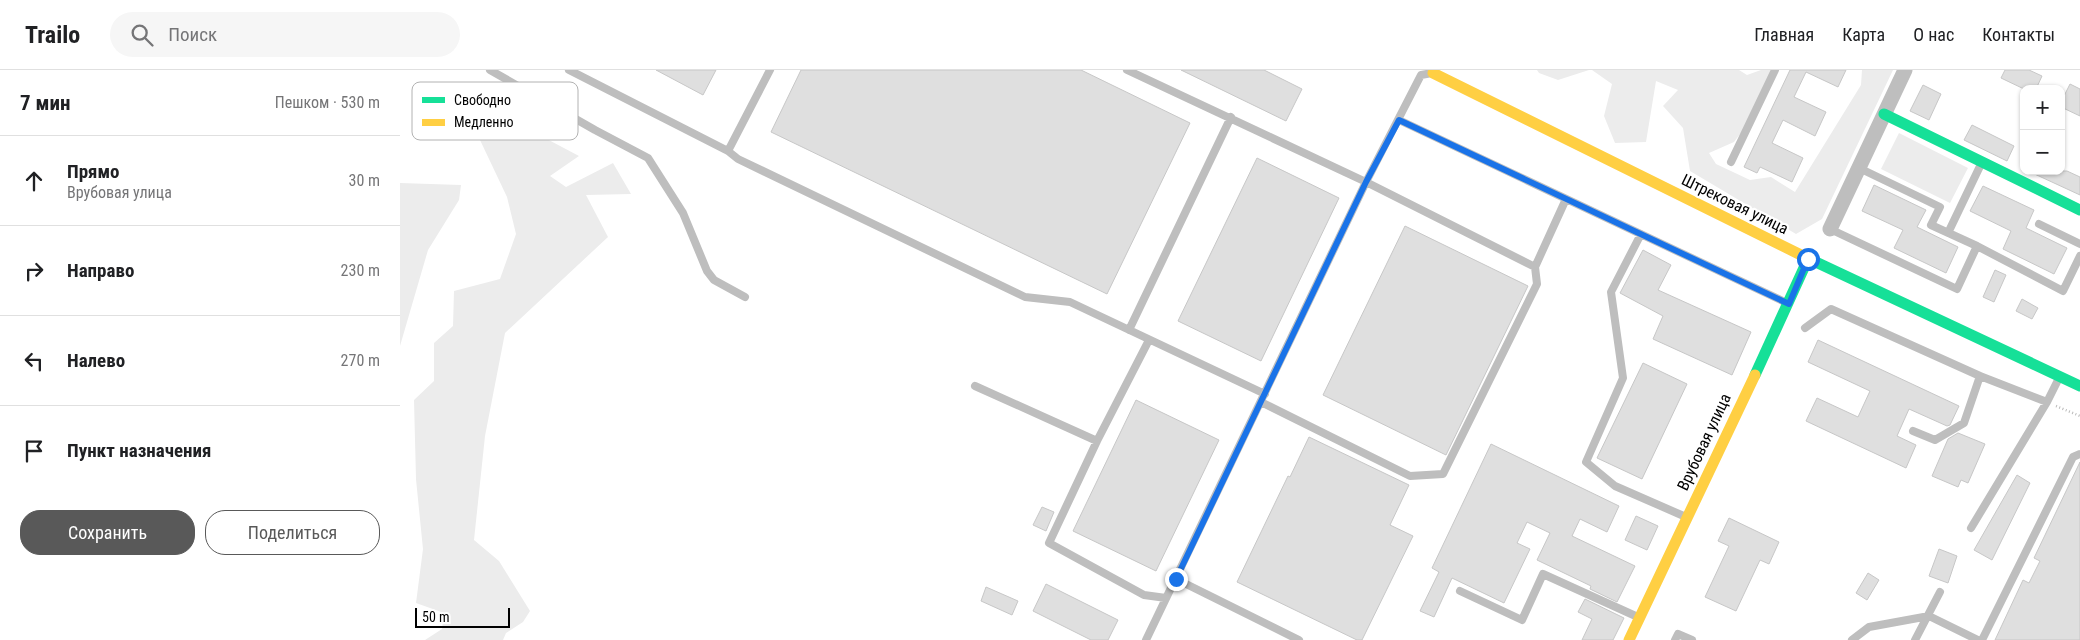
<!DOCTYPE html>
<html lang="ru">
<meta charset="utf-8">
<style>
:root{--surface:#fff;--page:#f6f6f6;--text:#202124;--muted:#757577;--line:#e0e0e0;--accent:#595959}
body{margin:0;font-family:"Roboto Condensed",sans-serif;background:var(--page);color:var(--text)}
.controls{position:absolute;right:15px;top:15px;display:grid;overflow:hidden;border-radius:10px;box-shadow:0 1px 4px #0004}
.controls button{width:45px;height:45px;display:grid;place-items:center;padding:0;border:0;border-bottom:1px solid var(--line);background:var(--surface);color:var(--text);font:25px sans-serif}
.scale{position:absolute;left:15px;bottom:12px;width:95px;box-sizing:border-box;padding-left:5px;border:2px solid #000;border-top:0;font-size:14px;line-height:18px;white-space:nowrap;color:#000;-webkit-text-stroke:4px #fff;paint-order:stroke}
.stop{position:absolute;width:15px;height:15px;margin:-11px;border:4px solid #1a73e8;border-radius:50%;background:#fff}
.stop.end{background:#1a73e8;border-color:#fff;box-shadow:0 1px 5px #0008}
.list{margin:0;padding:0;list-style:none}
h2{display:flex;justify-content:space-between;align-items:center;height:65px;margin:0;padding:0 20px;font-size:21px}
h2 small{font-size:16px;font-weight:400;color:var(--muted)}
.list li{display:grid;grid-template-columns:32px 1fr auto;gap:15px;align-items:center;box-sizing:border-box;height:90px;padding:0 20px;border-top:1px solid var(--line)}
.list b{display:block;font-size:19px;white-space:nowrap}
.list p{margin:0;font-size:16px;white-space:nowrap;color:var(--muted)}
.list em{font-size:16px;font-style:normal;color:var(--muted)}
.actions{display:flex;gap:10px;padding:15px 20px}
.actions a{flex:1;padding:11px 0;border:1px solid var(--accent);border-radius:20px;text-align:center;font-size:18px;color:var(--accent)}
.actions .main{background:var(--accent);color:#fff}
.icon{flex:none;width:28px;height:28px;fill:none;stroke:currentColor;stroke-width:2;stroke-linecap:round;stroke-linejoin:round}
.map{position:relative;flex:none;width:1680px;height:570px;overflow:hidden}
header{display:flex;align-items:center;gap:30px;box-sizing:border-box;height:70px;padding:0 25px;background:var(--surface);border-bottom:1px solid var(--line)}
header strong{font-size:24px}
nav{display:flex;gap:28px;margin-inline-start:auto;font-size:18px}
.search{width:350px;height:45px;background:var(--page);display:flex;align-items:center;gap:12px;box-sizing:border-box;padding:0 18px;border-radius:28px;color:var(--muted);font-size:19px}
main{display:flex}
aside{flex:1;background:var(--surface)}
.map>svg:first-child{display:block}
.green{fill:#ececec}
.building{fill:#dfdfdf;stroke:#c7c7c7}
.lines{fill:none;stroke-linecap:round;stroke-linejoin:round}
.path{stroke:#b9b9b9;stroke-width:2.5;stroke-dasharray:1 2.5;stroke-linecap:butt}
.lane{stroke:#bebebe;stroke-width:8}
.street{stroke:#bebebe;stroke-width:15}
.fast{stroke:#16e098;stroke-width:11}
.slow{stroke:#ffcf43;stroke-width:11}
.route{stroke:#1a73e8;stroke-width:6}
.labels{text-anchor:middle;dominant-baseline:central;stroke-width:4.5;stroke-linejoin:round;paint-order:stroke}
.street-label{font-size:16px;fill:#000;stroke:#fff}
.key{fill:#fff;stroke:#b2b2b2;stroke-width:1}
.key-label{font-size:14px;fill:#000}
</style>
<header>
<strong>Trailo</strong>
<div class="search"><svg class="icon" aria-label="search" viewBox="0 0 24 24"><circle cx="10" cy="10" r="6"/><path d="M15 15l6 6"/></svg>Поиск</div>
<nav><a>Главная</a><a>Карта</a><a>О нас</a><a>Контакты</a></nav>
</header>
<main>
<aside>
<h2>7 мин<small>Пешком · 530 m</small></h2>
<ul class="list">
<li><svg class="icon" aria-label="ahead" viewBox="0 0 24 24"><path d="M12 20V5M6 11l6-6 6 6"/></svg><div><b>Прямо</b><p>Врубовая улица</p></div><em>30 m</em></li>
<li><svg class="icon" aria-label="right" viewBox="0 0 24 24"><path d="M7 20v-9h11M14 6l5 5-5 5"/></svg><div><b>Направо</b></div><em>230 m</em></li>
<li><svg class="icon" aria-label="left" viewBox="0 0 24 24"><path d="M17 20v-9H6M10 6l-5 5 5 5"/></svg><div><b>Налево</b></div><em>270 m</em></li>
<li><svg class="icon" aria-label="arrive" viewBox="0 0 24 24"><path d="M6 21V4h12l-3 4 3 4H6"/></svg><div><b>Пункт назначения</b></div></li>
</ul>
<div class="actions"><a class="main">Сохранить</a><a>Поделиться</a></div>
</aside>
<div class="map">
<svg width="1680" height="570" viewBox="0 0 1680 570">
<rect width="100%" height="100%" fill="#fff"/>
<path class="green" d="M1137,0H1189L1158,10L1139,3Z
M1192,0H1339L1347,5L1361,0H1371L1357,42L1334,72L1309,83L1316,94L1350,110L1371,107L1395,122L1461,15L1462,0H1493L1422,149L1396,164L1290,101L1283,58L1263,36L1278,20L1256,11L1246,72L1215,73L1204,46L1212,14Z
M128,59L179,86L150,106L166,117L213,93L231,124L186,125L208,167L105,263L85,366L74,470L99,491L130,541L123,552L106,563L103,570H25L42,559L44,543L16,533L23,479L16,409L14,330L34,311V273L53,256L54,221L100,209L116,164L107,127L80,70Z
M1499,63L1568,98L1550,133L1481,99Z
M0,113L61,115L59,130L28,180L0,276Z"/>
<path class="building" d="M256,0H316L303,25Z
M401,0H681L790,53L707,224L371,62Z
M781,0H864L902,19L886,51Z
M1390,0H1446L1438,17L1406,2L1394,27L1426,42L1415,66L1383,50L1372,73L1403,88L1392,112L1360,97L1357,103L1344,97Z
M1605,0H1629L1642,6L1636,19H1624L1601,8Z
M1670,14L1680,19V46L1661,37V32Z
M1523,15L1541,24L1529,50L1510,41Z
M1572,55L1614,76L1607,91L1564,70Z
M857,88L939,128L861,291L778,251Z
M1628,101H1667L1680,107V125Z
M1474,115L1526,140L1517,157L1558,177L1546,203L1494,178L1503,160L1462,141Z
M1583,116L1634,140L1626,158L1667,178L1654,204L1603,179L1611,161L1570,141Z
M1005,156L1128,216L1046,385L923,325Z
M1243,180L1271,195L1258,220L1351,262L1332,305L1253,269L1263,246L1220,223Z
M1595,200L1606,205L1594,232L1583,227Z
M1622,229L1638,238L1632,249L1616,241Z
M1418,270L1559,336L1550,355L1547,356L1509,339L1497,366L1516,375L1506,398L1406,351L1417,328L1458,347L1470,321L1408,292Z
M1243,293L1287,314L1242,409L1197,388Z
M736,330L819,370L756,501L673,461Z
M1558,363L1585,374L1568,413L1561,410L1558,417L1532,406L1548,369Z
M909,367L1009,415L990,455L1013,466L962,570H957L837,512L888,406L890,407Z
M1091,374L1219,436L1207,462L1180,449L1172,466L1235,496L1217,532L1190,519L1191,516L1137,490L1150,463L1127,452L1117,473L1130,479L1104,533L1052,508L1034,547L1020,541L1039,502L1032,498Z
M1680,392V570H1595L1623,510L1629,513L1640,491L1634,488Z
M1617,405L1630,413L1592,490L1574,480Z
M642,437L654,442L646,461L633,455Z
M1236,446L1258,456L1247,480L1225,470Z
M1329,448L1379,472L1369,494L1360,490L1336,541L1305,527L1329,476L1318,471Z
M1539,479L1557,486L1548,513L1529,506Z
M1468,503L1479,510L1467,530L1456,523Z
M646,514L718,550L708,570H691L633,541Z
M586,517L618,531L612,545L581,531Z
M1185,529L1224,548L1213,570H1182L1192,549L1178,542Z"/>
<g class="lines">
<path class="path" d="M1656,336L1680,346"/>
<path class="lane" d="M90,0L195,60L248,88L283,143L307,201L314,210L345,227
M169,0L328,81L338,89L625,227L670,232L865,324
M727,0L966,112L1135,197L1166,129
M999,50L1387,233
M328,81L370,0
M1331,92L1375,0
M1639,154L1680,174
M1430,159L1557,219L1577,176L1531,155L1540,137L1459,98
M1548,163L1582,92
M1241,164L1211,222L1223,308L1186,392L1215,416L1286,447
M1577,176L1663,221L1680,186
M1405,258L1431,239L1580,306L1564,353L1535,370L1513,361
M729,260L831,47
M749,270L697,371L649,473L744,525L766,528
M1580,306L1647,332
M575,316L697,371
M861,332L1010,406L1043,404L1137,214L1135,197
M1571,458L1647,332L1659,308
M776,509L899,570
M1060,521L1122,550L1143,504L1240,548
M746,570L966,112L1021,5L1032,3
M1275,570L1278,564L1292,570
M1452,570L1469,557L1529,546L1578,570
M1515,570L1540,522
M1582,570L1673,387L1680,384"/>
<path class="street" d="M1430,159L1505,0"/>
<path class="fast" d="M1484,44L1680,140
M1403,186L1680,316
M1355,305L1408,189"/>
<path class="slow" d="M1033,3L1403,186
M1229,570L1355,305"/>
</g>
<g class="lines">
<path class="route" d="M776,509L966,112L999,50L1389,234L1408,189"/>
</g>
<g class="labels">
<g class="street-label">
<text transform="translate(1335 134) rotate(26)">Штрековая улица</text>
<text transform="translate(1304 372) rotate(-65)">Врубовая улица</text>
</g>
</g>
<rect x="12" y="12" width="166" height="58" rx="8" class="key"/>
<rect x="22" y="27" width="23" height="6" fill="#16e098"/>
<rect x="22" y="49" width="23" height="7" fill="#ffcf43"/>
<g class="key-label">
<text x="54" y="35">Свободно</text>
<text x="54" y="57">Медленно</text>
</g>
</svg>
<div class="controls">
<button>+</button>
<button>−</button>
</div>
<div class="scale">50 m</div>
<div class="stop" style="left:1408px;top:189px"></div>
<div class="stop end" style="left:776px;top:509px"></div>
</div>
</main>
